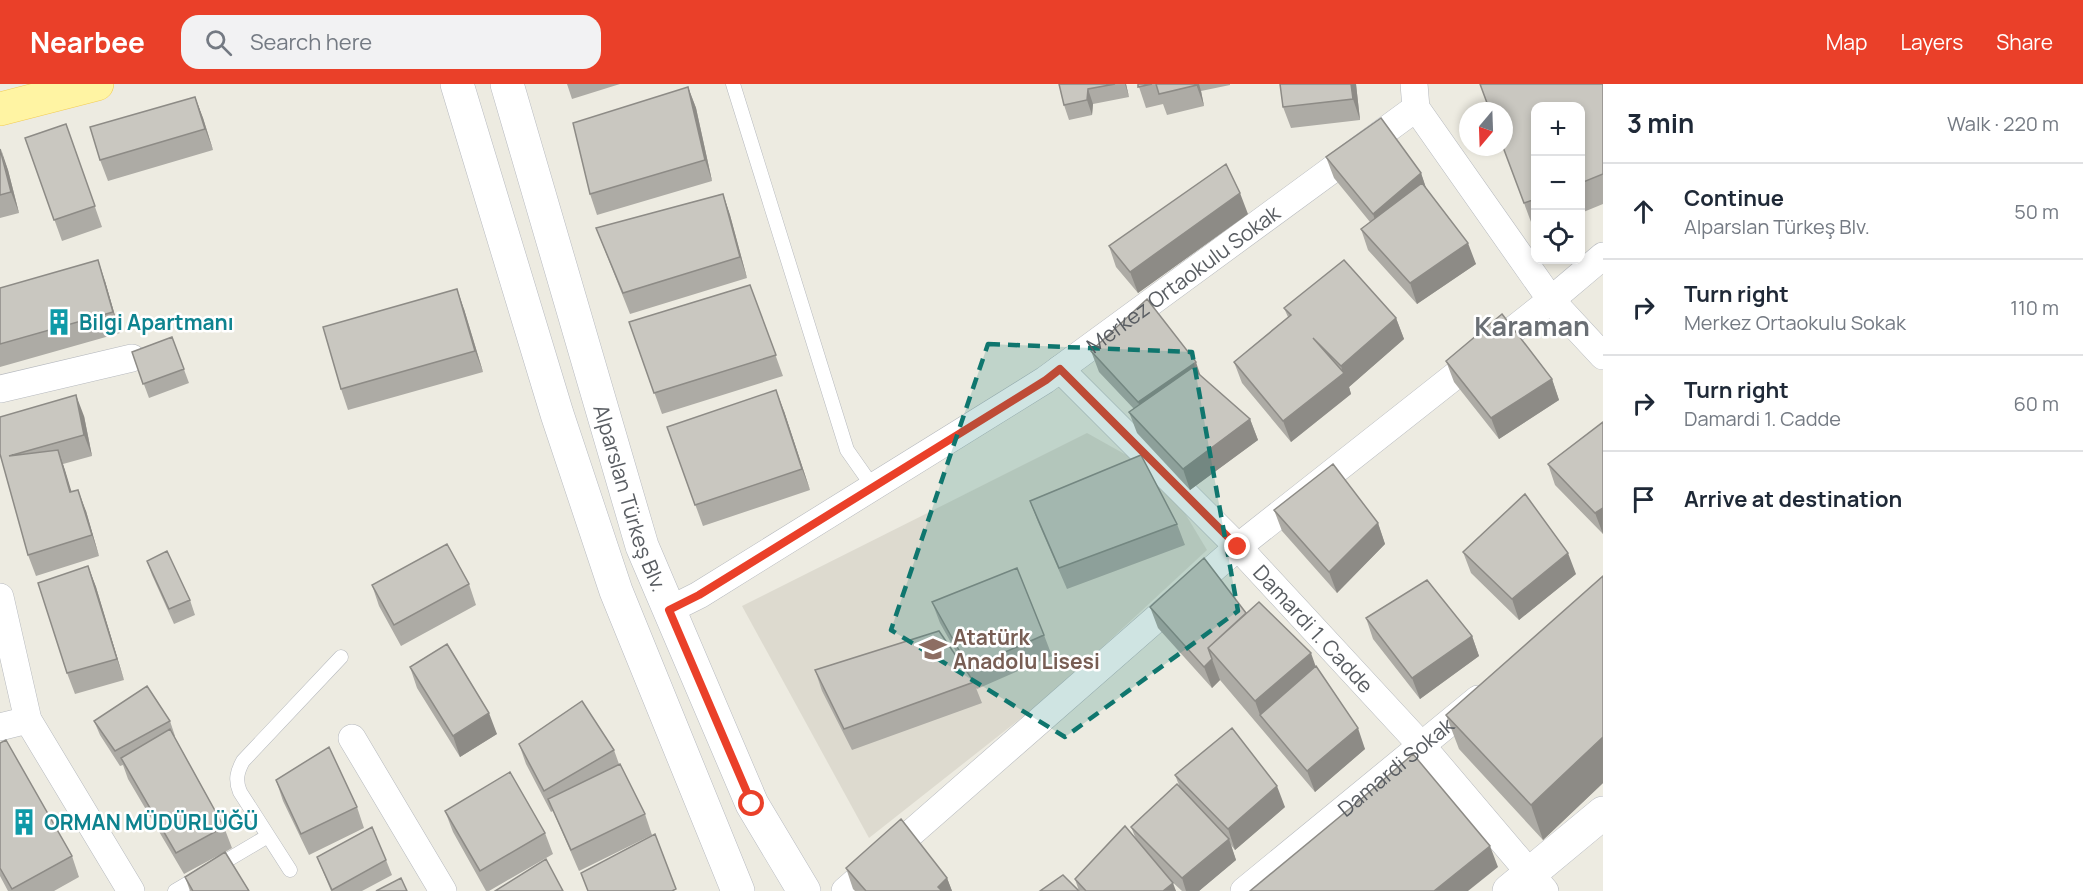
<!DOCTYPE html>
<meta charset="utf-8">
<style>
:root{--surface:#fff;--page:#f2f2f3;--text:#1f2937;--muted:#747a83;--line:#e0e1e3;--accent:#ea4029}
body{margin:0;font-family:Manrope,sans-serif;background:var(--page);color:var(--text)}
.controls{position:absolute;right:18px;top:18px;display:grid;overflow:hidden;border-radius:12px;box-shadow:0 3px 9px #0003}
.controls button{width:54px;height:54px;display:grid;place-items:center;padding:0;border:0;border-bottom:2px solid var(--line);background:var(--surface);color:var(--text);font:30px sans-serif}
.compass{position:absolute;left:1459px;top:18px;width:54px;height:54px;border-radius:50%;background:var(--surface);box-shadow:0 3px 9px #0003;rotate:199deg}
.stop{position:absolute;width:18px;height:18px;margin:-14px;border:4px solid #ea4029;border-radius:50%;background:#fff}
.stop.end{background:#ea4029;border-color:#fff;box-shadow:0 2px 6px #0008}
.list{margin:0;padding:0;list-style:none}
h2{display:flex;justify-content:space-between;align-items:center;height:78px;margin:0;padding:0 24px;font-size:26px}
h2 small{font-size:20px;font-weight:400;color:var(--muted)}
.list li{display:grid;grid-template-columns:39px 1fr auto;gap:18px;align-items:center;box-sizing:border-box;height:96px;padding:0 24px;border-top:2px solid var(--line)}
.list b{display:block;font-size:22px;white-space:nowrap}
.list p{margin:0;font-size:20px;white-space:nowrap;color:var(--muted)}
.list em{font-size:20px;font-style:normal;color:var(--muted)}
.icon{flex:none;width:33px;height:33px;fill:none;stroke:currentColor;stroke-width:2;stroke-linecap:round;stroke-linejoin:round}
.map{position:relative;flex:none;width:1603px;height:807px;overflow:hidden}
header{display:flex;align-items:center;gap:36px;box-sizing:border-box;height:84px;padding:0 30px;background:var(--accent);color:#fff}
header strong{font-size:28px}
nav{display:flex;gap:33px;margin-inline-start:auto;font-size:21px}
.search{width:420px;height:54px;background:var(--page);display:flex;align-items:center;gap:15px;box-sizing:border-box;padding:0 21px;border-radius:18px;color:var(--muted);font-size:22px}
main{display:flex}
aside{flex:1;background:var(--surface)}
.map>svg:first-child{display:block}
.education{fill:#dddacf}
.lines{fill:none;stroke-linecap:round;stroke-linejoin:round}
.lane-casing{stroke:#b6b9be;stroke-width:15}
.street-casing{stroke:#b6b9be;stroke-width:28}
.secondary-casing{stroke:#b7bac0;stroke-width:34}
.primary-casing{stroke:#f2cc54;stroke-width:34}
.lane{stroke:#fff;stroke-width:14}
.street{stroke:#fff;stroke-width:27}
.secondary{stroke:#fff;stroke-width:33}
.primary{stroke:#fff4a3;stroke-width:33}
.wall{fill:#adaba5}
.shaded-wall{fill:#8d8b86}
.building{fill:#c9c7c0;stroke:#8d8b86;stroke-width:1.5}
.route{stroke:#ea4029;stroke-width:8}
.marked{fill:#0f766e;fill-opacity:0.2;stroke:#0f766e;stroke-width:4.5;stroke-dasharray:12 8;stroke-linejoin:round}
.labels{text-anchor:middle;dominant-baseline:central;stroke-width:5;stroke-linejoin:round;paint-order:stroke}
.street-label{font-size:21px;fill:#595d62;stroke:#fff}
.culture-label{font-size:21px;font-weight:bold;fill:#0d838f;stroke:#fff;text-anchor:start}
.education-label{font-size:21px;font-weight:bold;fill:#785e54;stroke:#fff;text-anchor:start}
.district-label{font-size:27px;font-weight:bold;fill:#6a6f74;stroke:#fff}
</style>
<header>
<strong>Nearbee</strong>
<div class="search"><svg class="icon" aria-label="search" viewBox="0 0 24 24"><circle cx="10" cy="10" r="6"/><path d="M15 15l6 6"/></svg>Search here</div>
<nav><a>Map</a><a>Layers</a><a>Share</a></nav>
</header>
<main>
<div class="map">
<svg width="1603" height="807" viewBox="0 0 1603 807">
<rect width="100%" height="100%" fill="#edebe1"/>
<path class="education" d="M1087,349L1146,382L1177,416L1207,466L1054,608L869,754L742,522Z"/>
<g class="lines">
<defs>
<path id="lane" d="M733,0L847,366L873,403
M290,786L240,708C235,696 237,688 243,677L341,573
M175,807L268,752"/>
<g id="street">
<path d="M1414,0L1416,24L1551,216L1603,272"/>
<path id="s1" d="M1060,285L1238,463L1422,662L1545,807"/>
<path d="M0,305L132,274"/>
<path d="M0,513L28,636L131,807"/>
<path id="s2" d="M669,526L699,511L1045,296L1416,24"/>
<path d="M0,643L28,636"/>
<path d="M352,654L443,807"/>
<path d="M845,807L1238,463L1551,216L1603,172"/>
<path id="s3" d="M1244,807L1478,615"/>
</g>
<g id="secondary">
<path d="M457,0L557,330L616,507L738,807"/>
<path id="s4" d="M507,0L642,462L752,720L804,807"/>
<path d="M1509,807L1603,729"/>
</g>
<path id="primary" d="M0,25L97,0"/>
</defs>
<use href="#lane" class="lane-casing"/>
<use href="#street" class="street-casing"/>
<use href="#secondary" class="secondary-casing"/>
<use href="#primary" class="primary-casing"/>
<use href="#lane" class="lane"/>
<use href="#street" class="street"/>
<use href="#secondary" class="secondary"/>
<use href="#primary" class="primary"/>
</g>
<path class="wall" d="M567,0H620L572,15Z
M1059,0H1126L1129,13L1093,20L1092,31L1069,36L1064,21Z
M1138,0H1230V1L1201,7L1204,22L1167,31L1163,20L1146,24Z
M1280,0H1356L1360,36L1291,44L1283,23Z
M1480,0H1603V120L1581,129V22H1536V145L1534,146L1503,63H1504V27H1490Z
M688,3L696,24L712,97L597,131L590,110Z
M195,13L203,34L213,66L108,97L100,76Z
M66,40L102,143L62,157L25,54Z
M0,65L8,86L19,129L0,134Z
M1326,73L1421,89L1426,104L1476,180L1417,220L1368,166L1361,145L1370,138L1334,94Z
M723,110L730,131L747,194L630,230L596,144Z
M1248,130L1138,209L1116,183L1109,162Z
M105,197L120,249L0,283V204Z
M750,201L783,292L662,330L629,238Z
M1284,224L1396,234L1404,255L1349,303L1351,310L1291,358L1242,299L1234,278L1288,233Z
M464,225L483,288L348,326L341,305Z
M172,253L189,299L149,314L132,268Z
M1091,267L1200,291L1250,335L1258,356L1190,406L1137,349L1129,328L1134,325L1099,288Z
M1446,277L1552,295L1559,316L1499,355L1454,298Z
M784,327L810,406L703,442L667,343Z
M84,332L92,372L63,380L71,408L86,427L99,472L36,492L28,471L3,379L0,371V333Z
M1603,338V450L1555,401L1548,380Z
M1030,417L1177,440L1185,461L1067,505L1038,438Z
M1274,426L1378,439L1385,460L1337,509L1282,447Z
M1463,468L1576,490L1519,536L1471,489Z
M147,477L190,516L195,531L174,540L152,491Z
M88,482L96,503L124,596L75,610L67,589Z
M1603,492V699L1543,756L1459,665L1446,631Z
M469,500L476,521L401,562L379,522L372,501Z
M932,518L1044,551L1052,572L977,605L976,604L982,619L852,666L822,607L815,586L968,589L940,539Z
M1150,523L1246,529L1316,583L1365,665L1315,708L1220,596L1212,604L1158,544Z
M1366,534L1472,552L1479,572L1420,615L1373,555Z
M410,583L497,650L460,673L417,604Z
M94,637H170L175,652H174L224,743L232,764L225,768L249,807H190L185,793L221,770L184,790L128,695L123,681L120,682L100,651Z
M0,659L72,772L79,793L54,807H8L0,792Z
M519,660L614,666L619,680L645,730L652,751L579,787L553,727L551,728L526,680Z
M1175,691L1285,723L1235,766L1231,761L1236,776L1199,807H1182L1168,794L1176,807H1079L1075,795L1136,755L1131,743L1179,701Z
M276,696L357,723L364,744L309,771L283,717Z
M445,727L545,749L553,770L489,807H486L453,748Z
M317,773L386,776L392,791L362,807H331Z
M846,784L947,794L952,807H855L853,805Z"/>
<path class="shaded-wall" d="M1125,0H1126L1129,13Z
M1196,0H1199L1201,7L1204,22Z
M1351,0H1356L1360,36L1353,15Z
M688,3L696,24L712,97L705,76Z
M1088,5L1093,20L1092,31L1087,16Z
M195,13L203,34L213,66L205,45Z
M1,65L8,86L19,129L11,108Z
M1421,89L1428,110L1380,151L1373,130Z
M1240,109L1248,130L1138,209L1130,188Z
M723,110L730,131L747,194L740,173Z
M1468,159L1476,180L1417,220L1410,199Z
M98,176L105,197L120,249L113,228Z
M457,205L464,225L483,288L475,267Z
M1396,234L1404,255L1349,303L1351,310L1291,358L1283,337L1343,290L1341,282Z
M1196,278L1203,299L1146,338L1138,318Z
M1552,295L1559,316L1499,355L1491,334Z
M776,306L784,327L810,406L802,385Z
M76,311L84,332L92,372L84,351Z
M1250,335L1258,356L1190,406L1183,385Z
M58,366L65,386L78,429L70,408Z
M78,406L86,427L99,472L92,451Z
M1603,424V450L1595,429Z
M1378,439L1385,460L1337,509L1329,488Z
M1568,469L1576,490L1519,536L1512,515Z
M88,482L96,503L124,596L117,575Z
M1472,552L1479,572L1420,615L1412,594Z
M1311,569L1323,603L1260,631L1255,617Z
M1212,575L1220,596L1212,604L1204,583Z
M489,629L497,650L460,673L453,652Z
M1358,644L1365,665L1315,708L1307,687Z
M1603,653V699L1543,756L1531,721Z
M1277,702L1285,723L1235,766L1228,745Z
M1229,755L1236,776L1199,807H1186L1182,794Z
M1490,762L1498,783L1468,807H1434Z
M947,794L952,807H940L938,803Z
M1173,799L1176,807H1163Z"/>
<path class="building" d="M1059,0H1115L1088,5L1087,16L1064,21Z
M1138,0H1152L1138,3Z
M1156,0H1196L1197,1L1159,10Z
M1280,0H1351L1353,15L1283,23Z
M1480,0H1603V90L1581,99V22H1536V115L1524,119L1503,63L1504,27H1490Z
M688,3L705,76L590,110L573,39Z
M195,13L205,45L100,76L90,43Z
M1381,34L1421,89L1373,130L1326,73Z
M66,40L95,122L54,136L25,54Z
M0,65L11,108L0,111Z
M1226,80L1240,109L1130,188L1109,162Z
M1422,99L1468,159L1410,199L1361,145Z
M723,110L740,173L623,209L596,144Z
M98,176L113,228L0,260V204Z
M1344,176L1396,234L1341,282L1313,254L1344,289L1283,337L1234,278L1291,231L1284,224Z
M750,201L776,271L654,309L629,238Z
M457,205L475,267L341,305L323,243Z
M1147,215L1196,278L1138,318L1091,267Z
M1502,230L1552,295L1491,334L1446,277Z
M172,253L184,285L143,300L132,268Z
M1192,284L1250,335L1183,385L1129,328Z
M776,306L802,385L695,421L667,343Z
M76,311L84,351L9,372L58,366L70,408L78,406L92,451L28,471L0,370V333Z
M1603,338V424L1595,429L1548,380Z
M1141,371L1177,440L1059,484L1030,417Z
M1333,380L1378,439L1329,488L1274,426Z
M1525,410L1568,469L1512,515L1463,468Z
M447,460L469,500L394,541L372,501Z
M167,467L190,516L169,525L147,477Z
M1204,474L1246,529L1208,564L1212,575L1204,583L1150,523Z
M88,482L117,575L67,589L38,499Z
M1017,484L1044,551L969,584L932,518Z
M1603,492V653L1531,721L1446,631Z
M1427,496L1472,552L1412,594L1366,534Z
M1259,518L1311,569L1255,617L1208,564Z
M939,547L974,598L844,645L815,586Z
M447,560L489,629L453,652L410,583Z
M1316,582L1358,644L1307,687L1260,631Z
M147,602L170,637L115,667L94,637Z
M582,617L614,666L544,707L519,660Z
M1232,644L1277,702L1228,745L1175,691Z
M170,645L224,743L176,769L121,674Z
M6,656L72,772L12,805L0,784V659Z
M329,663L357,723L301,750L276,696Z
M1413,670L1490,762L1434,807H1250L1360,716Z
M620,680L645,730L571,766L548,715Z
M510,688L545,749L480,787L445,727Z
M1177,700L1229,755L1182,794L1131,743Z
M901,735L947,794L938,803L942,807H866L846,784Z
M1125,742L1173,799L1163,807H1086L1075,795Z
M372,743L386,776L332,806L317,773Z
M655,750L676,805L672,807H588L581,789Z
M225,768L249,807H193L185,793Z
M546,775L563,807H495Z
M1063,791L1079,807H1040Z
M401,794L407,807H376Z"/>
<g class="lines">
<path class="route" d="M752,720L669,526L699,511L1046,296L1060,285L1238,463"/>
</g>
<path class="marked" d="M988,260L1192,268L1238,527L1065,653L891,546Z"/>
<defs>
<symbol id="building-bare" viewBox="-9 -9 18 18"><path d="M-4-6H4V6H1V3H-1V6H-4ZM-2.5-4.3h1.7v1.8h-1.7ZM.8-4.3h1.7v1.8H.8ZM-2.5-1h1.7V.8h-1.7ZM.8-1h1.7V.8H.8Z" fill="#0f9aa8" stroke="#fff" stroke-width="2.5" paint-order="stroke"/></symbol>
<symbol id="school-bare" viewBox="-9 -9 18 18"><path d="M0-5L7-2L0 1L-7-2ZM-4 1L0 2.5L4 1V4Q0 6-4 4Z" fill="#8d6e63" stroke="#fff" stroke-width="2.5" paint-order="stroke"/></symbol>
</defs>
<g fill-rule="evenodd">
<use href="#building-bare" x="40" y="219" width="38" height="38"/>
<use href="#school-bare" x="914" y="546" width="38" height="38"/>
<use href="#building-bare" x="5" y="719" width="38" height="38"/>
</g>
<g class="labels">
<g class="street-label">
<text stroke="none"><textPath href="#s2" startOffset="612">Merkez Ortaokulu Sokak</textPath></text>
<text stroke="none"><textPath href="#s4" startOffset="432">Alparslan Türkeş Blv.</textPath></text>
<text stroke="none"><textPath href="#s1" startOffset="363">Damardi 1. Cadde</textPath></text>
<text stroke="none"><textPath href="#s3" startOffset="196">Damardi Sokak</textPath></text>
</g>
<g class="culture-label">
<text x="79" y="238">Bilgi Apartmanı</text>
<text x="44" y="738">ORMAN MÜDÜRLÜĞÜ</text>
</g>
<g class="education-label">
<text x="953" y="553">Atatürk<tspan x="953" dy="24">Anadolu Lisesi</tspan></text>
</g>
<g class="district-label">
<text x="1532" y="241">Karaman</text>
</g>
</g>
</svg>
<div class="controls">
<button>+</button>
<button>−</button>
<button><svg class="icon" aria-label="locate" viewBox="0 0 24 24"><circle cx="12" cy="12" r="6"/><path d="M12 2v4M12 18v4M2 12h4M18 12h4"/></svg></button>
</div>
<svg class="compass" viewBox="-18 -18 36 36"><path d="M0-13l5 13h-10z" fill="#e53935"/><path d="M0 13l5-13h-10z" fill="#747a83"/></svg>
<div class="stop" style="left:752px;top:720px"></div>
<div class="stop end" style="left:1238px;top:463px"></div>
</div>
<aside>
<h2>3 min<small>Walk · 220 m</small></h2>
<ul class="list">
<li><svg class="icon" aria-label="ahead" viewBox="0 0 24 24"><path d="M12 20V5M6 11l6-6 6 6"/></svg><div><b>Continue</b><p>Alparslan Türkeş Blv.</p></div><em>50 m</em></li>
<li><svg class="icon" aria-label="right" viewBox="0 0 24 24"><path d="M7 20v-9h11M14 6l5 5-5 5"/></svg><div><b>Turn right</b><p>Merkez Ortaokulu Sokak</p></div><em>110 m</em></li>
<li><svg class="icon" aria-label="right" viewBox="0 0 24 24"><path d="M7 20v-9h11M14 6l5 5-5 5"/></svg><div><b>Turn right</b><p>Damardi 1. Cadde</p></div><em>60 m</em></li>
<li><svg class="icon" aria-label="arrive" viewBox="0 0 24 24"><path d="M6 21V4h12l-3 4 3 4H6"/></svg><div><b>Arrive at destination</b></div></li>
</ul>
</aside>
</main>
